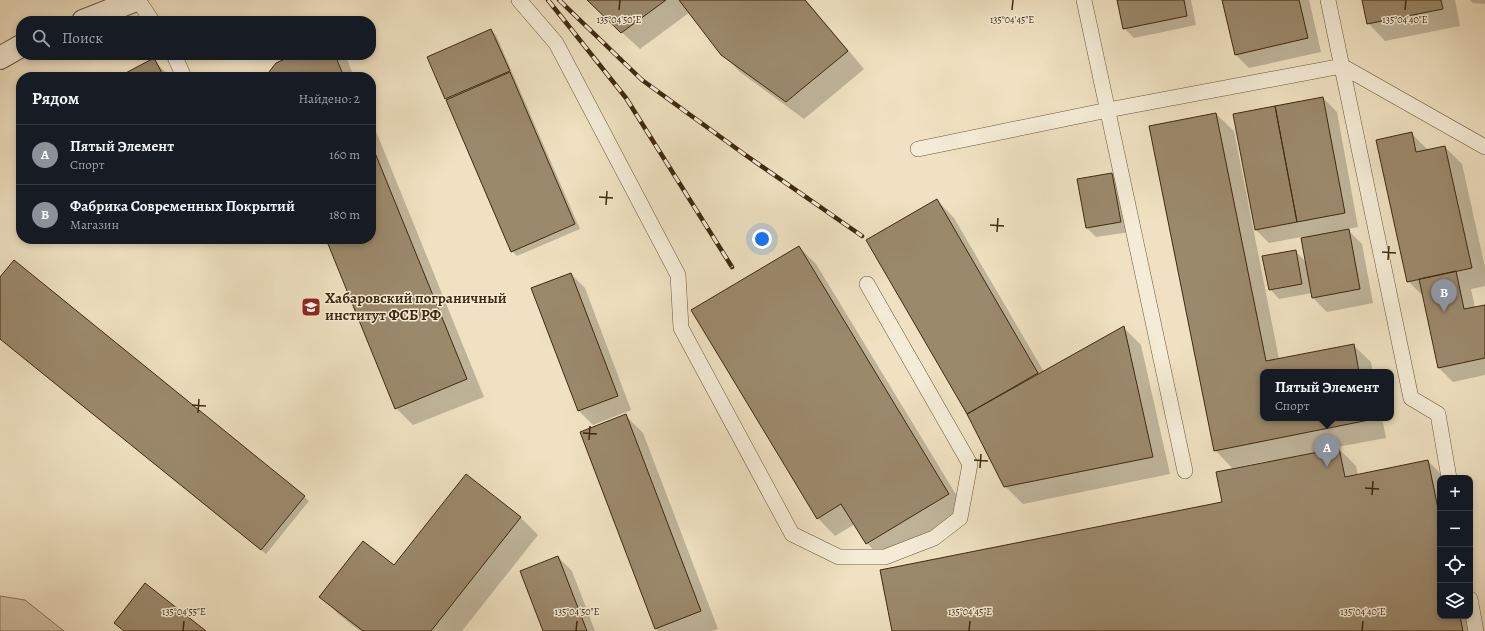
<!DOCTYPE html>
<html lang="ru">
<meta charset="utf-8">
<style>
:root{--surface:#171b24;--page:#242831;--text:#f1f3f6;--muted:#9ea1a6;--line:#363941;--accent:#8c9099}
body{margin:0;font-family:Alegreya,serif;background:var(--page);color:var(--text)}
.controls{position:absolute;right:12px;bottom:12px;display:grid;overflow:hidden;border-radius:8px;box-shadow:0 2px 6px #0003}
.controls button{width:36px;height:36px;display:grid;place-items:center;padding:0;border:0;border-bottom:1px solid var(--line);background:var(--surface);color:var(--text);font:20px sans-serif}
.you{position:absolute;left:762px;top:239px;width:14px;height:14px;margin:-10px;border:3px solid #fff;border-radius:50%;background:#1a73e8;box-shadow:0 0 0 6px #1a73e833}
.badge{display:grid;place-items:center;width:26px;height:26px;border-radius:50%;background:var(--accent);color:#fff;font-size:13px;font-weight:700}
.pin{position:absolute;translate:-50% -33px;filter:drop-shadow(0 1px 2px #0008)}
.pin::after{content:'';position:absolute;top:21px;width:14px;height:12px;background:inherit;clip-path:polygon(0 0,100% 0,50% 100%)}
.popup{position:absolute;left:1260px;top:369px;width:134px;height:52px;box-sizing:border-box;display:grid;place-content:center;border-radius:8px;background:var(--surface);filter:drop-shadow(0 1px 3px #0005);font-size:13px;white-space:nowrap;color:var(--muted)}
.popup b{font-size:15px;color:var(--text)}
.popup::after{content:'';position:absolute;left:50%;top:100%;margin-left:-8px;border:8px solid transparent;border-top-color:var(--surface)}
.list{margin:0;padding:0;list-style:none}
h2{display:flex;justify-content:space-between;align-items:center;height:52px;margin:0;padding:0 16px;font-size:17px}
h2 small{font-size:13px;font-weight:400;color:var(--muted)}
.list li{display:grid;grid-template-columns:26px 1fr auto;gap:12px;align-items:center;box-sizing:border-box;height:60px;padding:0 16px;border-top:1px solid var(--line)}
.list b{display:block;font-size:15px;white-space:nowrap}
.list p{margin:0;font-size:13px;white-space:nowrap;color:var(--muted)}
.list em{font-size:13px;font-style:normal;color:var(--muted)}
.icon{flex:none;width:22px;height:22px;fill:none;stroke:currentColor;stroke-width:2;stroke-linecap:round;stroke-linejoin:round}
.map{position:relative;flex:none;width:1485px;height:631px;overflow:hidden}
.search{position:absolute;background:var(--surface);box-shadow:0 2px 6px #0003;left:16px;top:16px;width:360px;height:44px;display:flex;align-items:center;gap:10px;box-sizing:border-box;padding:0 14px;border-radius:16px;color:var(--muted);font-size:15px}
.panel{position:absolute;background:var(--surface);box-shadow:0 2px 6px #0003;left:16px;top:72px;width:360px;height:172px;border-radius:16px}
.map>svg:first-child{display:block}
.green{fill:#d1c2a3;stroke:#887659}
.shadow{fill:#0003}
.building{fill:#9b896c;stroke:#3f290f}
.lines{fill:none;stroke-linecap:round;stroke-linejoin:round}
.lane-casing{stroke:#6b573c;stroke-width:16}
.street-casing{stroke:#6b573c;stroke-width:24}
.lane{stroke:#f5ecd7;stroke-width:15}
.street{stroke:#f5ecd7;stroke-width:22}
.rail-casing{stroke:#3f290f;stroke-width:4.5}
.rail{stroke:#f5ecd7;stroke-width:3;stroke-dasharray:9;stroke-linecap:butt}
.ticks{fill:none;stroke:#3f290f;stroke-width:1.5}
.labels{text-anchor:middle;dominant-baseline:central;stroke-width:3;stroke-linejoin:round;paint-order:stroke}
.poi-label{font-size:15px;font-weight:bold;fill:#3f290f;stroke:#f5ecd7;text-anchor:start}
.ticks-label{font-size:10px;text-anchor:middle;fill:#3f290f;stroke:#f5ecd7;stroke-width:3;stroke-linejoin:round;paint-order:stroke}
</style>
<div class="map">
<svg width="1485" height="631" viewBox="0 0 1485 631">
<rect width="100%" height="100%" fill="#efe1c1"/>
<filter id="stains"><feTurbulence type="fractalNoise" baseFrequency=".005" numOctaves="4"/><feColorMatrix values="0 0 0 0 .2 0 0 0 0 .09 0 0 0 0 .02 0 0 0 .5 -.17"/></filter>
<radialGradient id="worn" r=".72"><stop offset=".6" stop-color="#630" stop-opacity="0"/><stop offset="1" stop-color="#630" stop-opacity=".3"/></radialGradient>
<path class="green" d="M0,596L25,600L64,631H0Z"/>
<path class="shadow" d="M587,0H806L864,69L804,119L740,72L722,54L690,12L640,49Z
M1118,0H1191L1196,25L1134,38L1124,28Z
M1223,0H1309L1321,52L1249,68L1235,54Z
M1363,0H1455L1460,26L1385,41L1368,23Z
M1470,0H1485V4L1473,3Z
M491,30L496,35L580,229L517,256L512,251L446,98Z
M297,55H343L347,59L354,77H266Z
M154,60L170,77H120Z
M1323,98L1337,112L1358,227L1347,229L1362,244L1373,303L1327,312L1313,298L1312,293L1279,299L1270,289L1295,251L1306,262L1302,237L1269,243L1255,229Z
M1216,114L1234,131L1279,359L1353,345L1371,362L1373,372H1263V418H1382L1386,438L1337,447L1356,466L1358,475L1428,461L1445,478H1440V616H1470L1476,631H893L1223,502L1268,463V461L1232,468L1215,450Z
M371,119L484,397L413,425L396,408L327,239H371Z
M1411,133L1428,150L1445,147L1462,164L1485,267V286L1471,289L1475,308L1485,306V375L1453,382L1439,368L1424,297L1408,281Z
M1112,174L1121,184L1130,232L1096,237L1087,228Z
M937,200L954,218L1044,372L1123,327L1141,345L1170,474L1023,504L1005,486L968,413Z
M799,247L816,264L966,511L884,561L867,543L855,524L835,536L818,518Z
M14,261L309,501L266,554L0,339V278Z
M571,274L585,288L631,410L593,425L579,411Z
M626,416L643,433L718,629L712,631H658L656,628Z
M520,517L538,535L462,631H360L338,614L321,596Z
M558,557L572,571L595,631H544Z"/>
<path class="building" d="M587,0H666L621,33Z
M679,0H805L848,51L786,102L721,55Z
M1117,0H1184L1187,16L1123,29Z
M1222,0H1299L1308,38L1235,55Z
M1362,0H1441L1443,9L1367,24Z
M491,29L510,71L445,99L427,57Z
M294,55H335L344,77H265L276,63Z
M154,58L164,77H118Z
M510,72L575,224L511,252L446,100Z
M1323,97L1345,213L1297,222L1275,106Z
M1275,106L1297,222L1255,230L1233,114Z
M1216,113L1266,361L1354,344L1359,372H1263V418H1368L1369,420L1214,451L1149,126Z
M1412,132L1416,152L1445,146L1472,268L1407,282L1376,140Z
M371,143L467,379L395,409L326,239H371Z
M1112,173L1121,222L1086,228L1077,179Z
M937,199L1038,373L967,414L866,240Z
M1349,229L1360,289L1312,298L1301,238Z
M799,246L949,494L866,544L841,504L817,519L691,310Z
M1296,250L1302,284L1269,290L1262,256Z
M14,260L305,496L261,550L0,339V277Z
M1456,271L1464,309L1485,305V358L1438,368L1419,279Z
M571,273L618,396L578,411L531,288Z
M1124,326L1153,457L1004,487L967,414Z
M626,414L701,611L655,629L580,432Z
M1339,448L1345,477L1428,460L1440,518V616H1460L1463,631H892L880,570L1222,502L1216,472Z
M466,474L521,517L431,631H363L319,597L363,541L394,565Z
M558,556L587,631H543L520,571Z
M145,583L206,631H124L114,623Z"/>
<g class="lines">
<defs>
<path id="lane" d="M138,0L152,21
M519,0L556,43L678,275L681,328L792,534L839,557H885L934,538L960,518L970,464L867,284
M1084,0L1185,471
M1328,0L1411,398L1438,414L1449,478
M174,55L184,77
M918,149L1108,110L1342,66L1485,147
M1470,599L1476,631"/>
<path id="street" d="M83,21L136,0
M0,58L21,46"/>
</defs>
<use href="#lane" class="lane-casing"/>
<use href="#street" class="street-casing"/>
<use href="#lane" class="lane"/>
<use href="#street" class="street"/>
<defs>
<path id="rail" d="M548,0L626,98L732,267
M559,0L642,80L744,154L862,236"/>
</defs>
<use href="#rail" class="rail-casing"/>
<use href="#rail" class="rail"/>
</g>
<path class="ticks" d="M619,10L620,0M1012,10L1013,0M1405,10L1406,0M599,197L613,198M606,205L607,191M990,225L1004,226M997,232L998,218M1382,252L1396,253M1388,260L1389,246M192,405L206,406M198,413L199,399M583,433L597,434M589,440L590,426M974,460L988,461M980,468L981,454M1365,488L1379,489M1372,495L1373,481M183,631L184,621M576,631L577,621M969,631L970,621M1362,631L1363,621"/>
<defs>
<symbol id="university-square" viewBox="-11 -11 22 22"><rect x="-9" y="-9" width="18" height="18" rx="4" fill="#8f2418" stroke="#f5ecd7"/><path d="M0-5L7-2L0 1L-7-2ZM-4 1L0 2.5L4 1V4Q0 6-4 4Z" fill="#fff"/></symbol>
</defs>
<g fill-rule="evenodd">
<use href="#university-square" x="300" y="296" width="22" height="22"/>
</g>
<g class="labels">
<g class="poi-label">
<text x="325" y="298">Хабаровский пограничный<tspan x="325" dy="17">институт ФСБ РФ</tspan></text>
</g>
</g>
<g class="ticks-label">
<text x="619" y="23">135°04'50"E</text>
<text x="1012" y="23">135°04'45"E</text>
<text x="1405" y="23">135°04'40"E</text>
<text x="184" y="615">135°04'55"E</text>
<text x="577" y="615">135°04'50"E</text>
<text x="970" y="615">135°04'45"E</text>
<text x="1363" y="615">135°04'40"E</text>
</g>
<rect width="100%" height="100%" filter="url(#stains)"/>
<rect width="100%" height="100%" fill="url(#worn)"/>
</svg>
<div class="controls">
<button>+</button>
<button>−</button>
<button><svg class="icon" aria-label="locate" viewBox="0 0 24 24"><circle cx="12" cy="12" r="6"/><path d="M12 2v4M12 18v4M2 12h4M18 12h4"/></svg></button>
<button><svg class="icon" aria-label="layers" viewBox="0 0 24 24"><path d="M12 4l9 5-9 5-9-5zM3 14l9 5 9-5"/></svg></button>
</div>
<div class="you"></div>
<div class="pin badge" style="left:1327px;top:467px">A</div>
<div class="popup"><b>Пятый Элемент</b>Спорт</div>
<div class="pin badge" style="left:1444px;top:312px">B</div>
<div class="search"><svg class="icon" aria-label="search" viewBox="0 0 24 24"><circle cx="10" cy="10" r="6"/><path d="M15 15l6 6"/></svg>Поиск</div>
<section class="panel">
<h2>Рядом<small>Найдено: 2</small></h2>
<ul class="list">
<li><span class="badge">A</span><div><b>Пятый Элемент</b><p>Спорт</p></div><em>160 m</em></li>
<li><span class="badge">B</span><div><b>Фабрика Современных Покрытий</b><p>Магазин</p></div><em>180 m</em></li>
</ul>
</section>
</div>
